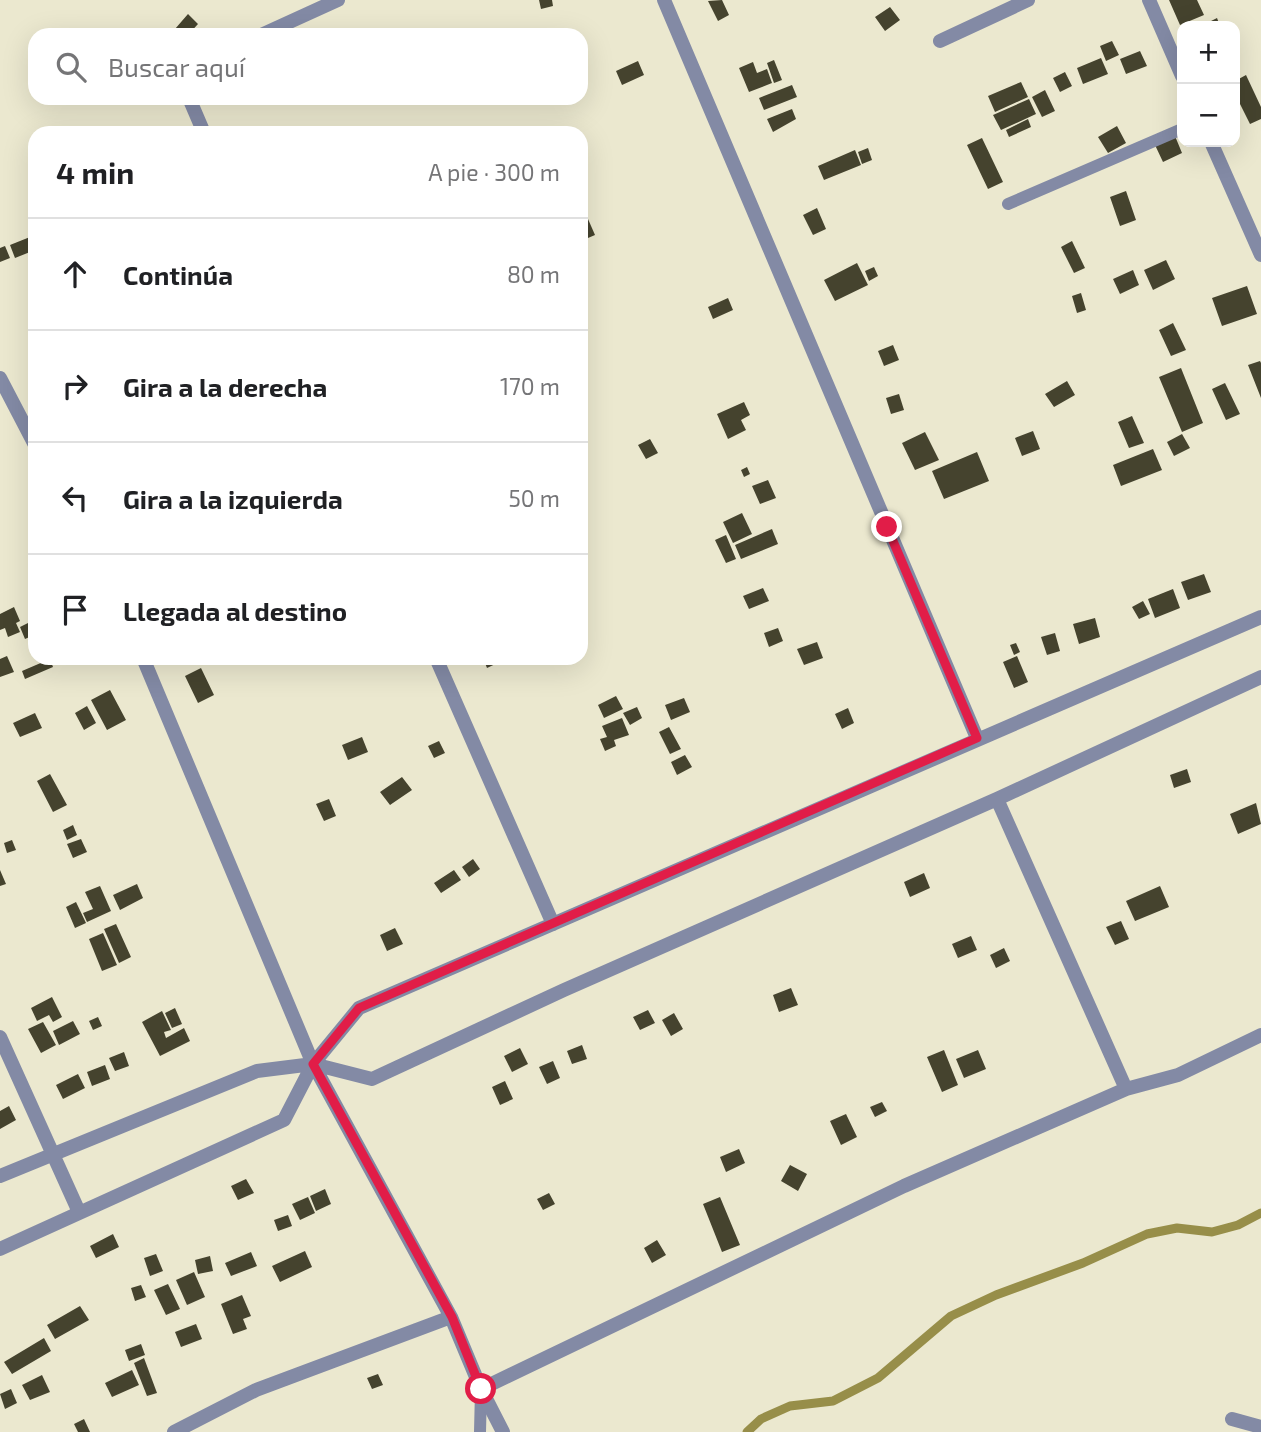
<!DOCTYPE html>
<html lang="es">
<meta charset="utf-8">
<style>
:root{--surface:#fff;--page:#f2f2f2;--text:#202124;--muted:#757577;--line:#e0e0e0}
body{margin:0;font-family:"Exo 2",sans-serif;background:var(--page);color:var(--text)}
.controls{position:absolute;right:21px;top:21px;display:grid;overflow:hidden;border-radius:14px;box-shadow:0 7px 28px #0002}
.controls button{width:63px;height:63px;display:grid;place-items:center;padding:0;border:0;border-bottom:2px solid var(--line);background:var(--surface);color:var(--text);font:35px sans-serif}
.stop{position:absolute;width:21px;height:21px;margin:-16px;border:5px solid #e11d48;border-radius:50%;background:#fff}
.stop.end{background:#e11d48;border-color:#fff;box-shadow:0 2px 7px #0008}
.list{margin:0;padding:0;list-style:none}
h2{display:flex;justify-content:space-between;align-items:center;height:91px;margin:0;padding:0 28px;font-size:30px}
h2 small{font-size:23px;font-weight:400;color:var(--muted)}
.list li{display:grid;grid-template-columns:46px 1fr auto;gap:21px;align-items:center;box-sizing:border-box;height:112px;padding:0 28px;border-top:2px solid var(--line)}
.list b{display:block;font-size:26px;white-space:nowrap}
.list em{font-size:23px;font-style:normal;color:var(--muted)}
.icon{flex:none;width:38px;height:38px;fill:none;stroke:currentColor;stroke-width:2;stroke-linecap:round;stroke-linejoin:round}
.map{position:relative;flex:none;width:1261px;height:1432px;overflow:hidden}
.search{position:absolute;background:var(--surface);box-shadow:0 7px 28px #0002;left:28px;top:28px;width:560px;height:77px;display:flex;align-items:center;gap:18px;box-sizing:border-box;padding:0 24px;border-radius:21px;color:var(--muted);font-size:26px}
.panel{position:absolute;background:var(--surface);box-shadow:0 7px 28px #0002;left:28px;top:126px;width:560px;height:539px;border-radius:21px}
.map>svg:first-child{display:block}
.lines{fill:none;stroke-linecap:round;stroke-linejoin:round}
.stream{stroke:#978e49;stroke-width:9}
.building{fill:#45432e}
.lane{stroke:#838aa5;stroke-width:12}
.street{stroke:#838aa5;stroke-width:14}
.route{stroke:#e11d48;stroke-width:9}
</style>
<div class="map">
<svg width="1261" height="1432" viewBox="0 0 1261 1432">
<rect width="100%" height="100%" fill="#ebe8cf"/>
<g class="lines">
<path class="stream" d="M747,1432L761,1419L790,1406L833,1401L878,1378L951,1316L996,1295L1083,1263L1147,1234L1177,1228L1212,1232L1238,1225L1261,1213"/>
</g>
<path class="building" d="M539,0H552L553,6L541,9Z
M722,0L729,15L718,21L708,1Z
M1169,0H1197L1204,15L1180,25Z
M890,7L900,20L885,31L875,17Z
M188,14L198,24L188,35H182L175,29Z
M1217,18L1220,26H1209L1207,23Z
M1112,41L1119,55L1106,61L1100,46Z
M1140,51L1147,66L1126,74L1120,59Z
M581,56L588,72L581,75Z
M1101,58L1108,74L1083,84L1077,68Z
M774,60L782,80L774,83L767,63Z
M638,61L644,75L622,85L616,71Z
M753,62L757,73L767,69L772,83L749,92L739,68Z
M1065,72L1072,86L1060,92L1053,78Z
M1246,75L1261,107V119L1250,124L1235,94V81Z
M1021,82L1028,97L995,112L988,96Z
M792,85L797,97L764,110L759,98Z
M1045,90L1055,111L1042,117L1032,97Z
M1029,99L1036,114L1001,130L993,115Z
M792,109L796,119L773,132L767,119Z
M1028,119L1031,127L1009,137L1006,130Z
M1117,126L1126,143L1108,153L1098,137Z
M1175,136L1182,153L1163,162L1155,145Z
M982,138L1003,182L988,189L967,145Z
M868,148L872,160L862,164L858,152Z
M855,150L861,165L824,180L818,166Z
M1126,191L1136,220L1120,226L1110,197Z
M817,208L826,229L813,235L803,215Z
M588,219L595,235L581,241V222Z
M35,235V250L15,258L10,245Z
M1072,241L1085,268L1074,273L1061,247Z
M5,246L10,258L0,262V248Z
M1166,260L1175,279L1153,290L1144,270Z
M857,263L868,285L835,301L824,280Z
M874,267L878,276L869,281L865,271Z
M1133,270L1139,285L1120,294L1113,279Z
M1247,286L1257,314L1222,326L1212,298Z
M1081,293L1086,310L1077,313L1072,296Z
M728,298L733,310L713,319L708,307Z
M1173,323L1186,350L1171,356L1159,330Z
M893,345L899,360L884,366L878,351Z
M1260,361L1261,363V398L1248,365Z
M1181,368L1203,423L1182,432L1159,377Z
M1067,381L1075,395L1054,407L1045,394Z
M1225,383L1240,414L1226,420L1212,389Z
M899,394L904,410L891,414L886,398Z
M744,402L750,415L741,420L746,430L728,439L717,414Z
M1132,416L1144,443L1129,448L1118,422Z
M1033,431L1040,449L1022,456L1015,438Z
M925,432L939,460L915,470L902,443Z
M1182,434L1190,448L1174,456L1167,442Z
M650,439L658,453L646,459L638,445Z
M1153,449L1162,470L1121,486L1113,465Z
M977,452L989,481L944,499L932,471Z
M747,467L750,474L744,477L741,470Z
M768,480L776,498L760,504L752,486Z
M742,513L752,534L733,543L723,522Z
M772,529L778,544L741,559L735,545Z
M726,535L736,559L726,563L715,540Z
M1204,574L1211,592L1188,600L1181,582Z
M763,588L769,601L749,609L743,596Z
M1173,589L1180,608L1155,618L1148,599Z
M1143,601L1150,614L1139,619L1132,607Z
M14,607L20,621L16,623L20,632L8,637L5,628L0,630V614Z
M1095,618L1100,637L1079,644L1073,624Z
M28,623L34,635L25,639L20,627Z
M778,628L783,641L769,647L764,633Z
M1055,633L1060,651L1047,655L1041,637Z
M817,642L823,658L804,665L797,649Z
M1016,643L1020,652L1014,655L1010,645Z
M7,656L14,672L0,677V659Z
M1017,656L1028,682L1014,688L1003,662Z
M483,658H508L487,668Z
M50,659L53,667L25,679L22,671Z
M201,668L214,695L198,703L185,676Z
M110,690L126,720L107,730L91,700Z
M616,696L623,709L604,718L598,705Z
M684,698L690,712L671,720L665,705Z
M87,706L96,723L84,730L75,713Z
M637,707L642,718L630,725L623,713Z
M848,708L854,723L842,729L835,714Z
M35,713L42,728L20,737L13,723Z
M622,718L629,735L614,740L616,746L605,751L600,739L607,737L602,726Z
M669,727L681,749L670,754L659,732Z
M362,737L368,752L348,760L342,745Z
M439,741L445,753L434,758L428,746Z
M685,755L692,767L677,775L671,762Z
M1187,769L1191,782L1174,788L1170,775Z
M50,774L67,805L53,812L37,781Z
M402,777L412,790L390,805L380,792Z
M329,799L336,816L324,821L316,804Z
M1256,803L1261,824L1238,834L1230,814Z
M73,825L77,835L67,840L63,830Z
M81,839L87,852L73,858L67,844Z
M12,840L16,850L7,853L4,843Z
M473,859L480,869L469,877L462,867Z
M0,870L6,884L0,886Z
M454,870L461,880L441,893L434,883Z
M924,873L930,888L910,897L904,882Z
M137,884L143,898L120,910L113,895Z
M100,886L111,911L87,922L83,913L93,909L85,892Z
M1160,886L1169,907L1135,921L1126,901Z
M76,902L86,923L75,928L66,907Z
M1121,921L1129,939L1115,945L1106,927Z
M116,924L131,957L119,963L104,929Z
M395,928L403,944L387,951L380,935Z
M103,933L117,965L102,971L89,939Z
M971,936L977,950L958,958L952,944Z
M1004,948L1010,961L996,968L990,955Z
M791,988L798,1005L779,1012L773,995Z
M52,997L62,1017L53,1022L49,1015L37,1021L31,1008Z
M175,1008L182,1024L172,1028L165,1013Z
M648,1010L655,1023L640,1030L633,1017Z
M162,1011L171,1030L164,1032L166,1038L184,1028L190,1041L160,1056L142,1022Z
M674,1013L683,1029L671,1036L662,1020Z
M98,1017L102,1026L93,1030L89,1021Z
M73,1021L80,1034L59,1045L53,1031Z
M43,1022L56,1045L41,1053L28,1029Z
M582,1045L587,1059L572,1064L567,1051Z
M520,1048L528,1064L512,1072L504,1056Z
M944,1050L958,1085L942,1092L927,1057Z
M978,1050L986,1069L964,1078L956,1059Z
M124,1052L129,1066L115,1071L109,1058Z
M553,1061L560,1078L547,1084L539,1067Z
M105,1065L110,1079L92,1086L87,1072Z
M78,1074L85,1088L63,1099L56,1085Z
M505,1081L513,1099L500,1105L492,1087Z
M882,1102L887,1111L875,1117L870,1107Z
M9,1106L16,1120L0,1129V1111Z
M846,1114L857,1137L841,1145L830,1121Z
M739,1149L745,1163L726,1172L720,1157Z
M790,1165L807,1174L798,1191L781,1181Z
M246,1179L254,1193L238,1200L231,1186Z
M325,1189L331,1204L316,1211L310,1196Z
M549,1193L555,1204L543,1210L537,1199Z
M308,1197L315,1213L300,1220L292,1204Z
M720,1197L740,1245L722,1252L703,1204Z
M288,1215L292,1226L278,1231L274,1220Z
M113,1234L119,1247L96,1258L90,1246Z
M657,1240L666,1255L652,1263L644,1248Z
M305,1251L312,1267L280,1282L272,1266Z
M251,1252L257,1266L231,1276L225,1263Z
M156,1254L163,1271L150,1276L144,1258Z
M210,1256L213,1271L198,1274L195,1260Z
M194,1272L205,1297L187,1305L176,1280Z
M168,1284L180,1309L166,1315L154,1290Z
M141,1285L146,1297L135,1301L131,1288Z
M242,1295L251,1316L243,1319L247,1329L233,1334L221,1304Z
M80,1306L89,1320L55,1339L47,1325Z
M196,1324L202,1339L181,1347L175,1332Z
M44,1338L51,1351L12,1374L4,1362Z
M141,1344L145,1355L129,1361L125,1350Z
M144,1358L157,1393L147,1396L134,1363Z
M132,1370L139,1385L112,1397L105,1383Z
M378,1374L383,1385L372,1389L367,1378Z
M42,1375L50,1392L30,1400L22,1385Z
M11,1389L17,1403L5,1409L0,1394Z
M84,1419L90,1432H78L74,1424Z"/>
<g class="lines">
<path class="lane" d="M1008,204L1182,129
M480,1432L481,1390"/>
<path class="street" d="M664,0L977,738
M1149,0L1182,76
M261,35L338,0
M940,41L1028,0
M189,98L204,133
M1211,142L1261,255
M0,378L35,445
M143,658L313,1064L451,1317L481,1389L503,1432
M436,658L553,924
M997,799L1126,1089
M0,1037L79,1212
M0,1176L257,1071L313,1064L372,1079L564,990L997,799L1261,677
M0,1249L284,1120L313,1064L359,1008L1261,617
M481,1389L904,1186L1126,1089L1178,1075L1261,1035
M1232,1419L1261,1427
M174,1432L256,1390L451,1317"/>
</g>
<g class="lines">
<path class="route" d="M481,1389L452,1317L313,1064L359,1008L977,738L887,527"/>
</g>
</svg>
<div class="controls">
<button>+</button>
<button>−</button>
</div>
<div class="stop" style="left:481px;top:1389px"></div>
<div class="stop end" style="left:887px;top:527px"></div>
<div class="search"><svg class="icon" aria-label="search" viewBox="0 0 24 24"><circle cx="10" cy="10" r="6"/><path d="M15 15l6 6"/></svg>Buscar aquí</div>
<section class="panel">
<h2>4 min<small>A pie · 300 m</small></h2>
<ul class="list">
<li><svg class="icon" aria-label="ahead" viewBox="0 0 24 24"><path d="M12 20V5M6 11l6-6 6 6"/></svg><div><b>Continúa</b></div><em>80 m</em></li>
<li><svg class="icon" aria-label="right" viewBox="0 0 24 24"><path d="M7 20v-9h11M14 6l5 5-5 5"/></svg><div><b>Gira a la derecha</b></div><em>170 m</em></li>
<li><svg class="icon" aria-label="left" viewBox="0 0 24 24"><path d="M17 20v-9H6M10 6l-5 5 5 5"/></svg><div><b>Gira a la izquierda</b></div><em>50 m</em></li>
<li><svg class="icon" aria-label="arrive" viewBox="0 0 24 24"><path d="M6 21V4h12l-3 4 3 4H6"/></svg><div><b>Llegada al destino</b></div></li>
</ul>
</section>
</div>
